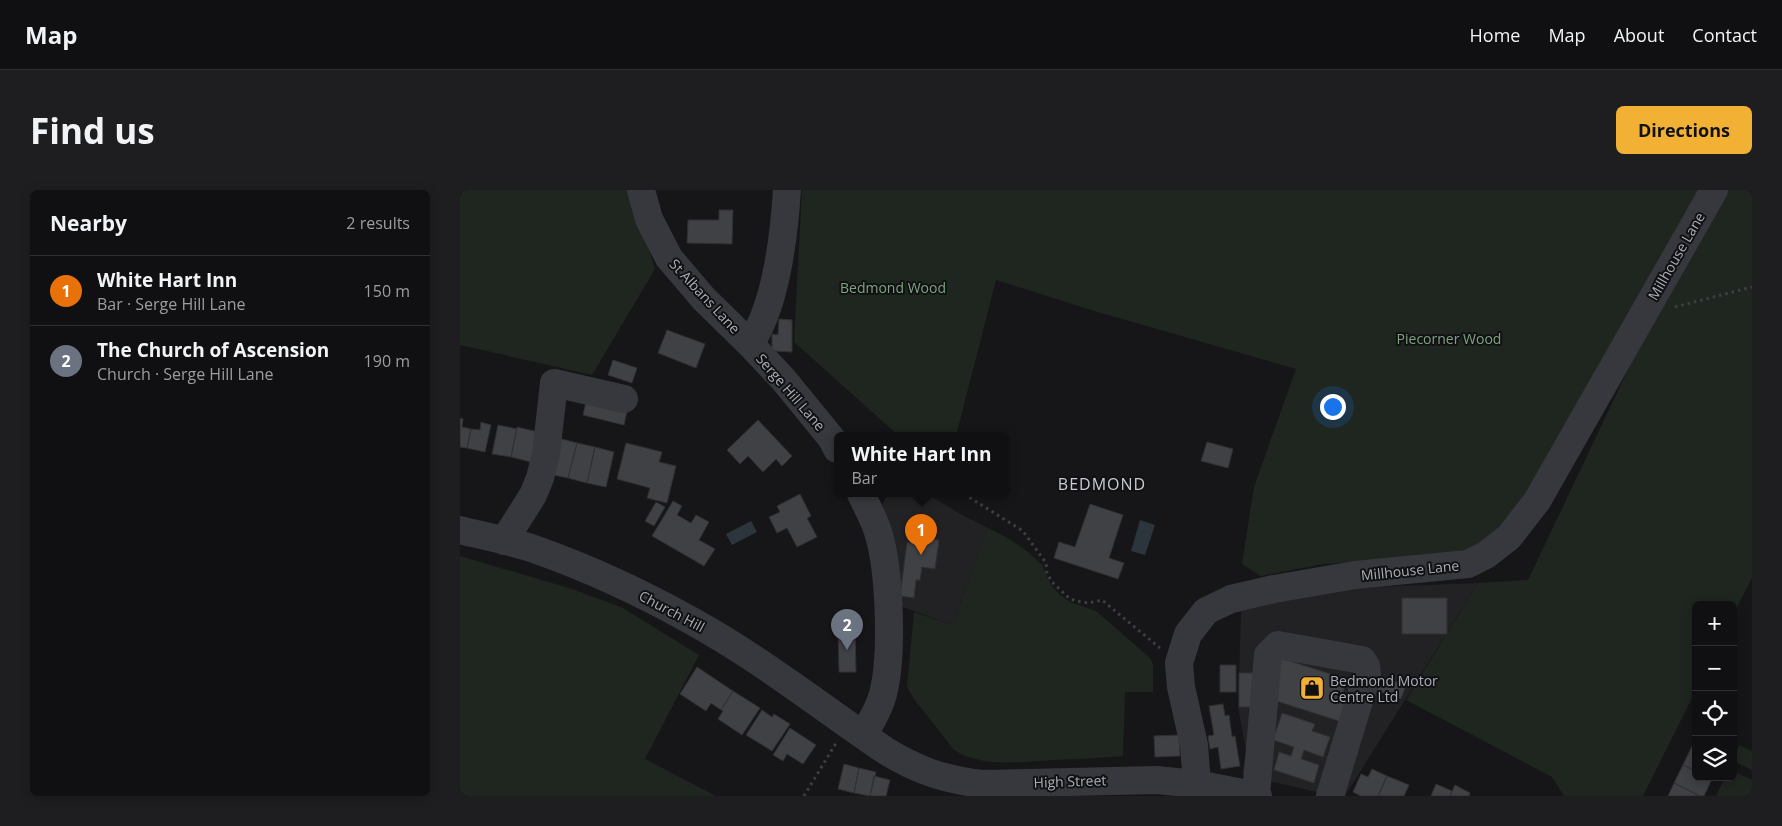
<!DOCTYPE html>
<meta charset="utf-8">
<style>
:root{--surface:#101012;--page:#1e1e20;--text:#f1f3f6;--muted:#9c9d9f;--line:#303032;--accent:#f2b134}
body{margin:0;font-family:"Open Sans",sans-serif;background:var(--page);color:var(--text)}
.controls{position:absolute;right:15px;bottom:15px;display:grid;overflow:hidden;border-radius:8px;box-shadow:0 2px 12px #0003}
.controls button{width:45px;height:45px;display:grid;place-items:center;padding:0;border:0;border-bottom:1px solid var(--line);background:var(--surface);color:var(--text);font:25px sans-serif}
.you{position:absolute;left:872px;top:216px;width:18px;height:18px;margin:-12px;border:4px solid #fff;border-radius:50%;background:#1a73e8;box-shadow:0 0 0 8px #1a73e833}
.badge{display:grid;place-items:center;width:32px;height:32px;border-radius:50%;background:var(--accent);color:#fff;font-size:16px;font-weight:700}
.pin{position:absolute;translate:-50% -41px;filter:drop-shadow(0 1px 2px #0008)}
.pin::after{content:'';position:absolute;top:26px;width:18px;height:15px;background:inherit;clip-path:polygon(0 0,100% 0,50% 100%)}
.popup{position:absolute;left:374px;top:242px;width:175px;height:65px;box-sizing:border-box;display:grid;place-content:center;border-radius:8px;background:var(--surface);filter:drop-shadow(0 1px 4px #0005);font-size:16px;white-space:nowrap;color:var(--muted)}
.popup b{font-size:19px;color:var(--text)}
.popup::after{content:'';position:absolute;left:50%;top:100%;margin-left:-10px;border:10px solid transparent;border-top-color:var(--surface)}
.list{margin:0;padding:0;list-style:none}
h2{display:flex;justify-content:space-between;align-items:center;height:65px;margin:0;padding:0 20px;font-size:21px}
h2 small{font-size:16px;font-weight:400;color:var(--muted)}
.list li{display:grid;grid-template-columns:32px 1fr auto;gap:15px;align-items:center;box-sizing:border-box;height:70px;padding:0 20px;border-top:1px solid var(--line)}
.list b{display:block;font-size:19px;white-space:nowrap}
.list p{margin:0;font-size:16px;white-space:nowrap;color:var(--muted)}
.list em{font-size:16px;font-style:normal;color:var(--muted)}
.icon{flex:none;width:28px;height:28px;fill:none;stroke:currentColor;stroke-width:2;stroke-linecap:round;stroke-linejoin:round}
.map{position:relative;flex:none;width:1292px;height:606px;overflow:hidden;border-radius:8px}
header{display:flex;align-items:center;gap:30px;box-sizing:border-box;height:70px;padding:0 25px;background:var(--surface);border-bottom:1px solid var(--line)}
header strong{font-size:24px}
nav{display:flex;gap:28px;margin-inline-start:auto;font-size:18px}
.intro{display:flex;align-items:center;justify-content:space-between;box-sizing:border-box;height:120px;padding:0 30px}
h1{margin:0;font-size:35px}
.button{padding:12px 22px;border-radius:8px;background:var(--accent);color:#111;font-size:18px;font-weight:700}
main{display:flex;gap:30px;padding:0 30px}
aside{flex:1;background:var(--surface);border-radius:8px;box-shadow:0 2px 12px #0003}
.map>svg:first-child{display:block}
.built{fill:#222225}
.green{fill:#1e261f}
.water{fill:#2c353c}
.building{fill:#404145;stroke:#303034}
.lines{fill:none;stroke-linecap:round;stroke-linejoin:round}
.path{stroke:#3d3f44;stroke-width:3;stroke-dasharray:2.5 4;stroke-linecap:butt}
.minor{stroke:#37383d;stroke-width:28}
.labels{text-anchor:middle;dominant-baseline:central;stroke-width:4;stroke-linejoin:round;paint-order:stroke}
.street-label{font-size:14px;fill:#a8adb8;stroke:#111113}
.park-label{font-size:14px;fill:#7fa381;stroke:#111113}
.poi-label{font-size:14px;fill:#a8adb8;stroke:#111113;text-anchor:start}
.quarter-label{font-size:16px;letter-spacing:1px;fill:#c9ccd4;stroke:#111113}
</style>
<header>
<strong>Map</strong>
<nav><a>Home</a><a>Map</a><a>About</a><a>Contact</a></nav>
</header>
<div class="intro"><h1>Find us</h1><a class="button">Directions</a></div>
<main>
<aside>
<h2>Nearby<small>2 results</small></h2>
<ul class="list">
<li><span class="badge" style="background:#e8710a">1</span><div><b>White Hart Inn</b><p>Bar · Serge Hill Lane</p></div><em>150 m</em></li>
<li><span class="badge" style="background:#6b7280">2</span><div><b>The Church of Ascension</b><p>Church · Serge Hill Lane</p></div><em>190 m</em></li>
</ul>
</aside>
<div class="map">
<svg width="1292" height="606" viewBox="0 0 1292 606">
<rect width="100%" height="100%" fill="#161618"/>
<path class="built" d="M428,304H467L504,326L528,338L492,435L435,414L427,331L422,315Z
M1018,393L885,606H875L782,585L786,561L778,517L781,421L823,410L886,398Z"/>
<path class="green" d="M0,0H171L195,79L132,185L0,155Z
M342,0H1246L1057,320L1021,356L992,367L863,374L801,386L782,374L794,297L836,179L631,120L536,90L496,246H439L334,152Z
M1265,0H1292V388L1273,425V415H1236V500L1183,606H1104L1092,587L946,510L1018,393L1068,390L1175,165Z
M528,338L546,347L568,362L582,375L591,395L599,404L610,412L636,421L690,468L693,474V502H665L663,566C640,568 617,569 593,570C561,572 522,578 494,560L454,509L447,497L454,422L492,435Z
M0,366L109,398L161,417L239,465L185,569L256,606H0Z
M1279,555L1292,561V580L1273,571Z
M1273,581L1292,590V606H1256L1265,587H1273Z"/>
<path class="water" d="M680,330L695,335L685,365L671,361Z
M291,331L297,342L272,355L266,344Z"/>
<path class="building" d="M259,20H273L272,54L227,53L228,30H259Z
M319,129L332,130V162L312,161V144L318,145Z
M207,140L245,154L236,178L198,163Z
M153,170L177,178L172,193L148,185Z
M126,212L167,221L164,235L123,225Z
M0,228L3,229L2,237L11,239L7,258L0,257Z
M298,230L332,266L322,276L316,269L303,282L288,266L280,274L267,260Z
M21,232L31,235L25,262L7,258L11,239L20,240Z
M38,235L57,239L51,267L32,264Z
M57,237L82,243L75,273L51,267Z
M98,248L117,253L108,288L89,284Z
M747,252L773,259L768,278L741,271Z
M117,253L135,257L127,293L108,288Z
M166,253L202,262L199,272L216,276L207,313L187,308L190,298L157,289Z
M135,257L154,262L146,297L127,293Z
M340,304L351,326L347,328L357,347L337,357L327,338L317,343L309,327L320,322L317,316Z
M213,311L222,316L217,325L231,333L236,325L249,332L239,350L255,359L244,376L192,346Z
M196,312L205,317L194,336L185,331Z
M630,314L663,325L649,368L664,373L658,389L594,368L599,352L615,357Z
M452,346L479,350L475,379L462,377L460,390H456L454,408L440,406L447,352L451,353Z
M942,408H987V444H942Z
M395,437L396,482H379L378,438Z
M820,468L887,489L882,505L893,508L885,533L807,508Z
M760,475H776V502H760Z
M237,477L273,501L261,520L251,513L246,521L220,504Z
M779,483H800V517H779Z
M922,487L946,495L941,509L917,501Z
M273,501L300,518L282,545L258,529L263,521L261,520Z
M763,514L765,526L769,525L772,547L775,546L780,576L761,579L758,557L750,559L748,546L754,545L749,516Z
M302,520L312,527L314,524L330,534L312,561L286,545Z
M822,523L855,534L852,541L870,547L863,567L844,560L841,569L859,575L854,593L814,580L819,562L831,566L834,557L813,550Z
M330,538L356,555L343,574L327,564L323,571L313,565Z
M719,545L720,566L695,567L694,546Z
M1232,556L1236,558V581L1223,575Z
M384,574L399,578L394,603L378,599Z
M1223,575L1236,581V587L1252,589L1244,606H1240L1214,593Z
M399,578L416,582L410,606L394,603Z
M912,579L927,586L918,606H901L893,602L901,584L908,587Z
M414,586L430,590L426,606H410Z
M927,586L949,595L944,606H918Z
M1214,593L1240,606H1208Z
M976,594L992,601L990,606H971Z
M995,595L1010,603L1009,606H990Z"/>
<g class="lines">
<path class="path" d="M1215,117L1292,97
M504,304L563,341L586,373L587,383L592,392L609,408L616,411L629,413L642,410L700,458
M344,606L376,553"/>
<path class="minor" d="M181,0L189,29L209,68L244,109L290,154L323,189L372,249L377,259
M290,154C316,116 324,46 327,0
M401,304C406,315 413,327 417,339C430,376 433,465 423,504C419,519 411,532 403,545
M0,340C24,346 50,351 74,359C128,378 180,402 230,430C298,467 361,517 426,561C459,581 483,589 521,594L696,590L737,594L798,606
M44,351L73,305L80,288L86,264L94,193L164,209
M737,594L734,555L721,497L719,473L728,444L746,421L771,409L814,399L895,385L1008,374L1026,365L1049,347L1077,311L1254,0
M796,605L808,465L818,455L902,470L906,476L907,485L870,606"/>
</g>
<defs>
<symbol id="shop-square" viewBox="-11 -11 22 22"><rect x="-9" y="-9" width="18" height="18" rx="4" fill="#f2b134" stroke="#111113"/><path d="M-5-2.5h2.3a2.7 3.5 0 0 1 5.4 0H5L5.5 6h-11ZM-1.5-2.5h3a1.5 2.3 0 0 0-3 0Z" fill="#111"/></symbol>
</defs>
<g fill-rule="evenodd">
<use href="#shop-square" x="838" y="484" width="28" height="28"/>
</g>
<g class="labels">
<g class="street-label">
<text transform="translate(1216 66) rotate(-60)">Millhouse Lane</text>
<text transform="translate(245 106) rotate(47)">St Albans Lane</text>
<text transform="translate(331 202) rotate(49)">Serge Hill Lane</text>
<text transform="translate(950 380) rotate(-6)">Millhouse Lane</text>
<text transform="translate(212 421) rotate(28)">Church Hill</text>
<text transform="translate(610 591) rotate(-2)">High Street</text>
</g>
<g class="park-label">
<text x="433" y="97">Bedmond Wood</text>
<text x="989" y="148">Piecorner Wood</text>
</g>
<g class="poi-label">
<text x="870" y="490">Bedmond Motor<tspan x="870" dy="16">Centre Ltd</tspan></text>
</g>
<g class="quarter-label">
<text x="642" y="294">BEDMOND</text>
</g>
</g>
</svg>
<div class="controls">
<button>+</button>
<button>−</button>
<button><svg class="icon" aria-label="locate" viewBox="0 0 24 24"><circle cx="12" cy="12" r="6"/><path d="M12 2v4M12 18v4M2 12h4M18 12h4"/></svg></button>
<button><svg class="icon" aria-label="layers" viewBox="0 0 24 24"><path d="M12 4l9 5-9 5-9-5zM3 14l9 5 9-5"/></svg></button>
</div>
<div class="you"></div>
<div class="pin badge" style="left:461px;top:365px;background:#e8710a">1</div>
<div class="popup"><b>White Hart Inn</b>Bar</div>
<div class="pin badge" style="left:387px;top:460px;background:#6b7280">2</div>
</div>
</main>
